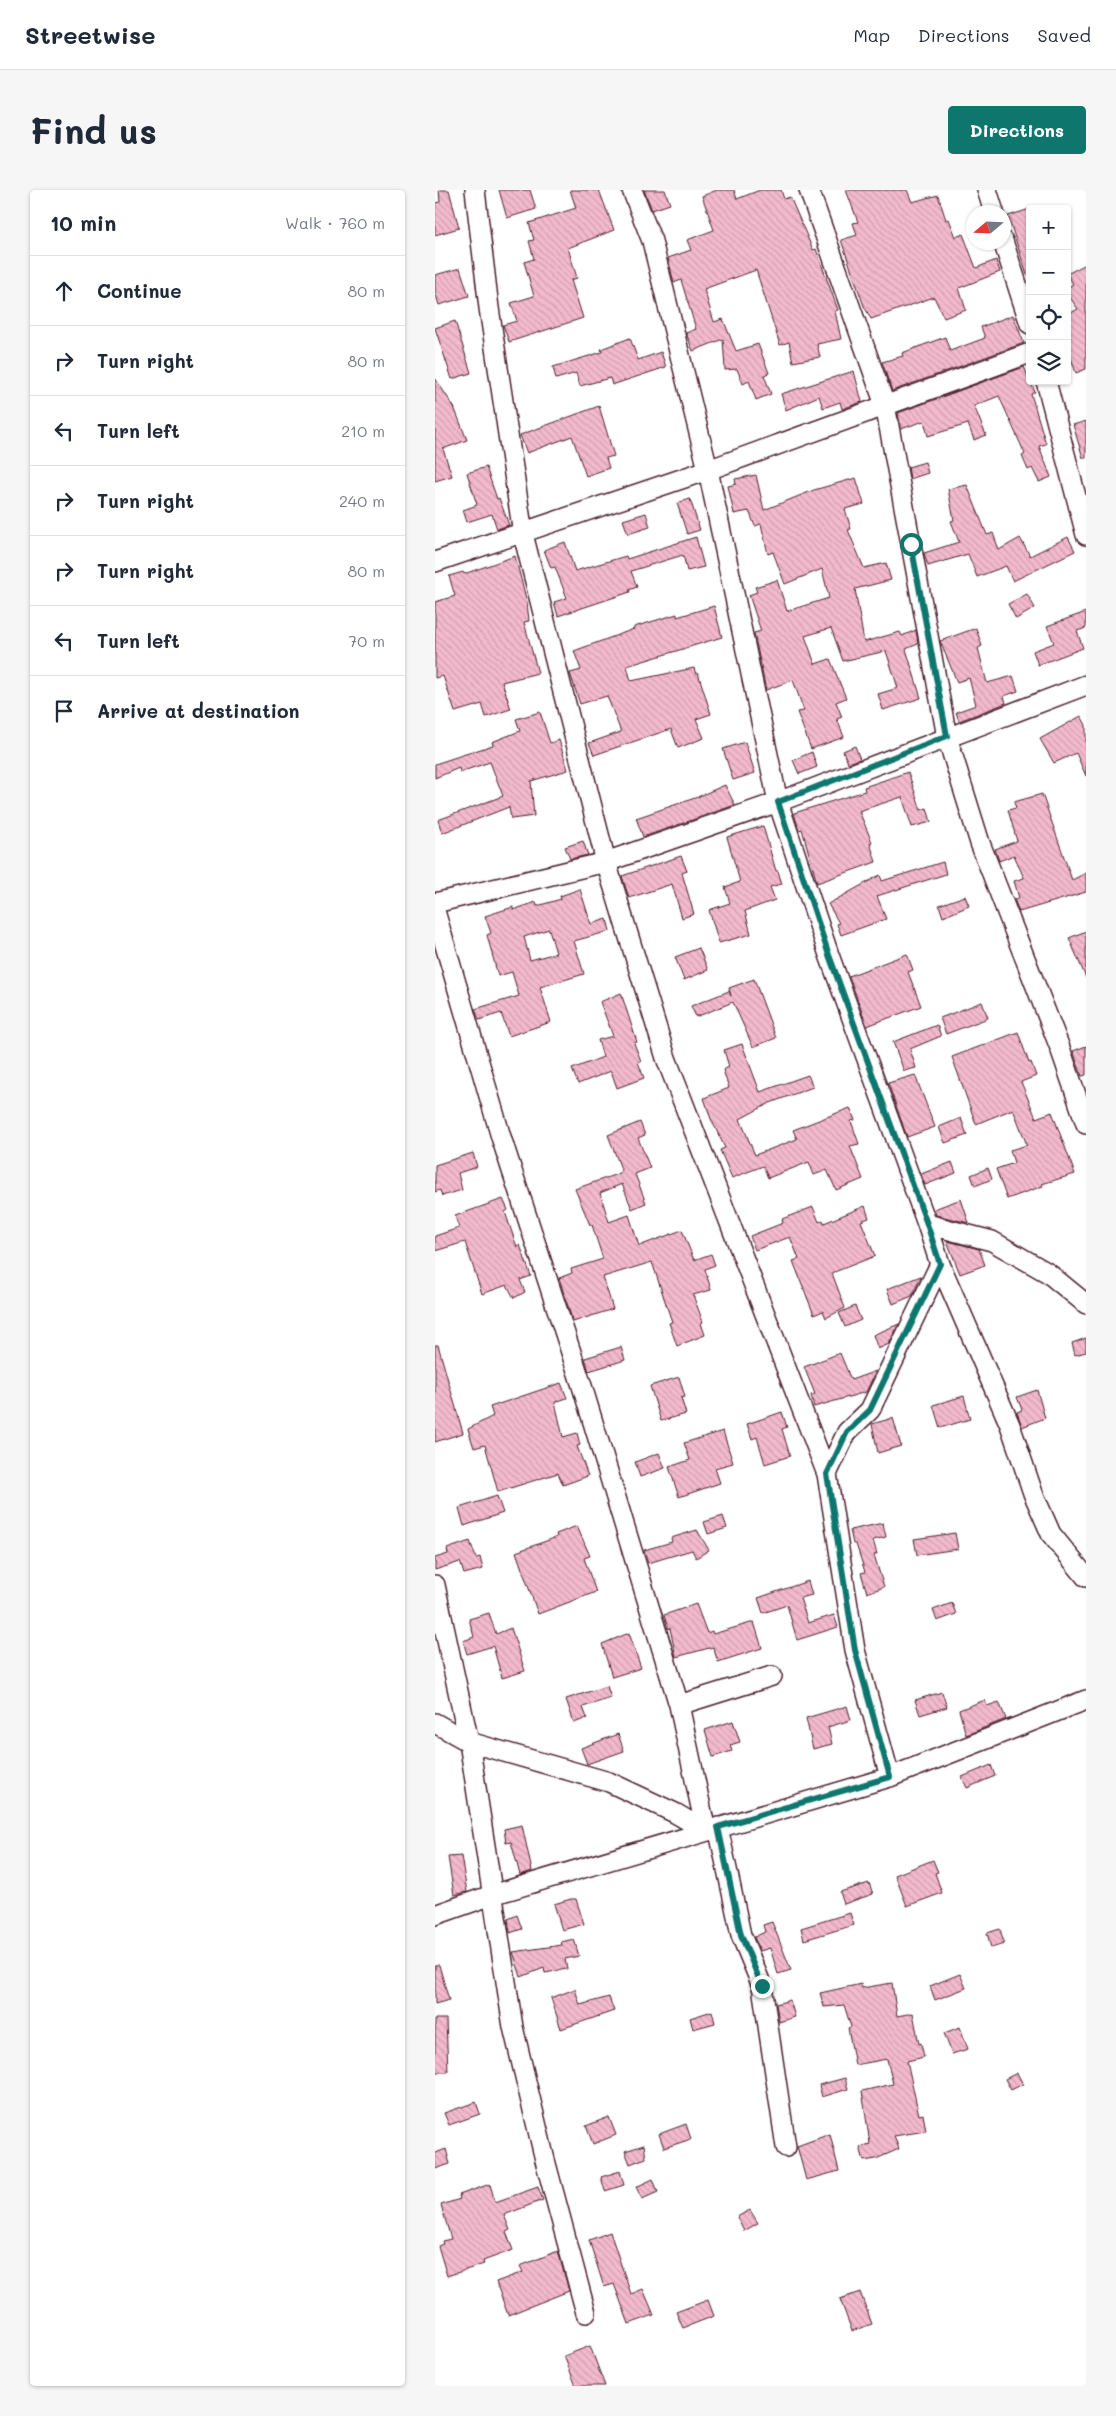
<!DOCTYPE html>
<meta charset="utf-8">
<style>
:root{--surface:#fff;--page:#f6f6f7;--text:#1f2937;--muted:#747a83;--line:#e0e1e3;--accent:#0f766e}
body{margin:0;font-family:Mali,sans-serif;background:var(--page);color:var(--text)}
.controls{position:absolute;right:15px;top:15px;display:grid;overflow:hidden;border-radius:5px;box-shadow:0 1px 4px #0004}
.controls button{width:45px;height:45px;display:grid;place-items:center;padding:0;border:0;border-bottom:1px solid var(--line);background:var(--surface);color:var(--text);font:25px sans-serif}
.compass{position:absolute;left:531px;top:15px;width:45px;height:45px;border-radius:50%;background:var(--surface);box-shadow:0 1px 4px #0004;rotate:251deg}
.stop{position:absolute;width:15px;height:15px;margin:-11px;border:4px solid #0f766e;border-radius:50%;background:#fff}
.stop.end{background:#0f766e;border-color:#fff;box-shadow:0 1px 5px #0008}
.list{margin:0;padding:0;list-style:none}
h2{display:flex;justify-content:space-between;align-items:center;height:65px;margin:0;padding:0 20px;font-size:21px}
h2 small{font-size:16px;font-weight:400;color:var(--muted)}
.list li{display:grid;grid-template-columns:32px 1fr auto;gap:15px;align-items:center;box-sizing:border-box;height:70px;padding:0 20px;border-top:1px solid var(--line)}
.list b{display:block;font-size:19px;white-space:nowrap}
.list em{font-size:16px;font-style:normal;color:var(--muted)}
.icon{flex:none;width:28px;height:28px;fill:none;stroke:currentColor;stroke-width:2;stroke-linecap:round;stroke-linejoin:round}
.map{position:relative;flex:none;width:651px;height:2196px;overflow:hidden;border-radius:5px}
header{display:flex;align-items:center;gap:30px;box-sizing:border-box;height:70px;padding:0 25px;background:var(--surface);border-bottom:1px solid var(--line)}
header strong{font-size:24px}
nav{display:flex;gap:28px;margin-inline-start:auto;font-size:18px}
.intro{display:flex;align-items:center;justify-content:space-between;box-sizing:border-box;height:120px;padding:0 30px}
h1{margin:0;font-size:35px}
.button{padding:12px 22px;border-radius:5px;background:var(--accent);color:#fff;font-size:18px;font-weight:700}
main{display:flex;gap:30px;padding:0 30px}
aside{flex:1;background:var(--surface);border-radius:5px;box-shadow:0 1px 4px #0004}
.map>svg:first-child{display:block}
.building{fill:url(#building-back-hatch);stroke:#4a1f2b;fill-rule:evenodd}
.lines{fill:none;stroke-linecap:round;stroke-linejoin:round}
.street-casing{stroke:#4a1f2b;stroke-width:22}
.street{stroke:#fff;stroke-width:19}
.route{stroke:#0f766e;stroke-width:6}
</style>
<header>
<strong>Streetwise</strong>
<nav><a>Map</a><a>Directions</a><a>Saved</a></nav>
</header>
<div class="intro"><h1>Find us</h1><a class="button">Directions</a></div>
<main>
<aside>
<h2>10 min<small>Walk · 760 m</small></h2>
<ul class="list">
<li><svg class="icon" aria-label="ahead" viewBox="0 0 24 24"><path d="M12 20V5M6 11l6-6 6 6"/></svg><div><b>Continue</b></div><em>80 m</em></li>
<li><svg class="icon" aria-label="right" viewBox="0 0 24 24"><path d="M7 20v-9h11M14 6l5 5-5 5"/></svg><div><b>Turn right</b></div><em>80 m</em></li>
<li><svg class="icon" aria-label="left" viewBox="0 0 24 24"><path d="M17 20v-9H6M10 6l-5 5 5 5"/></svg><div><b>Turn left</b></div><em>210 m</em></li>
<li><svg class="icon" aria-label="right" viewBox="0 0 24 24"><path d="M7 20v-9h11M14 6l5 5-5 5"/></svg><div><b>Turn right</b></div><em>240 m</em></li>
<li><svg class="icon" aria-label="right" viewBox="0 0 24 24"><path d="M7 20v-9h11M14 6l5 5-5 5"/></svg><div><b>Turn right</b></div><em>80 m</em></li>
<li><svg class="icon" aria-label="left" viewBox="0 0 24 24"><path d="M17 20v-9H6M10 6l-5 5 5 5"/></svg><div><b>Turn left</b></div><em>70 m</em></li>
<li><svg class="icon" aria-label="arrive" viewBox="0 0 24 24"><path d="M6 21V4h12l-3 4 3 4H6"/></svg><div><b>Arrive at destination</b></div></li>
</ul>
</aside>
<div class="map">
<svg width="651" height="2196" viewBox="0 0 651 2196">
<defs>
<pattern id="building-back-hatch" width="6" height="6" patternUnits="userSpaceOnUse" patternTransform="scale(1.25)"><rect width="6" height="6" fill="#f3bacd"/><path d="M-1 5l2 2M0 0l6 6M5-1l2 2" fill="none" stroke="#d29fb0"/></pattern>
</defs>
<rect width="100%" height="100%" fill="#fff"/>
<filter id="ink" filterUnits="userSpaceOnUse"><feTurbulence type="fractalNoise" baseFrequency=".02" numOctaves="2"/><feDisplacementMap in="SourceGraphic" scale="10" xChannelSelector="R" yChannelSelector="G"/><feConvolveMatrix kernelMatrix="1 2 1 2 8 2 1 2 1" color-interpolation-filters="sRGB"/></filter>
<g filter="url(#ink)">
<path class="building" d="M4,0H14L24,38L0,45V13L5,12Z
M64,0H95L101,19L72,28Z
M135,0H164L179,40L133,58L142,88L136,90L148,128L74,152L68,135L82,131L76,113L99,106L89,72L99,69L94,51L99,50L94,33L141,18Z
M209,0H230L235,14L217,20Z
M282,0H299L302,9L325,0H346L349,9L355,7L378,60L381,59L403,120L400,121L406,149L382,154L385,167L358,172L354,152L345,155L321,80L269,99L279,132L288,129L301,161L323,154L334,183L329,185L336,204L321,210L314,191L308,194L302,179L290,180L288,149L258,161L251,143L261,139L246,90L239,93L233,68L256,60L252,50L279,40L267,6Z
M411,0H472L477,12L503,5L511,30L514,29L521,47L528,44L541,78L561,70L565,82L524,98L531,120L509,128L499,107L436,129L429,116L406,50L422,45L418,33L423,32Z
M595,19V85H592L573,26Z
M651,74V179L641,183L636,168L632,170V125L643,119L632,103V98L638,94L632,84Z
M25,78L34,106L4,115L0,102V85Z
M578,125L589,153L457,201L447,172L468,166L467,163L510,147L515,161L550,148L546,137Z
M20,131L36,183L17,189L0,138Z
M195,148L203,170L226,162L231,177L177,195L175,188L145,196L141,183L121,189L118,177L167,162L166,159Z
M589,177L600,202L596,204L611,254L604,256L616,287L604,292L597,278L593,280L587,266L590,264L564,206L539,216L551,245L539,250L533,234L493,246L489,231L466,239L463,223Z
M419,181L427,212L407,219L405,212L388,218L384,206L351,220L346,204Z
M0,188L19,217L32,250L8,259L17,286L0,291Z
M164,216L179,266L171,268L174,278L151,286L137,246L92,263L85,245Z
M651,231V268H648L638,235Z
M490,272L493,283L475,289L473,277Z
M51,277L62,309L64,308L74,335L62,339L57,324L32,332L28,320L42,315L32,283Z
M321,285L329,320L379,300L421,288L429,314L410,319L416,339L413,340L429,378L451,373L456,390L420,399L429,452L465,442L467,446L481,440L483,454L471,459L486,508L448,520L443,504L463,498L451,461L408,471L396,438L370,446L380,474L395,469L411,508L401,512L407,527L402,529L409,547L376,559L362,522L369,521L358,490L331,500L319,443L326,441L314,405L322,402L320,397L342,390L352,421L394,408L387,379L350,394L338,362L333,364L326,334L320,336L314,321L299,324L293,296L301,294L300,289Z
M532,295L552,345L558,343L564,360L585,348L595,366L633,347L640,361L578,391L571,376L542,387L533,364L493,376L489,363L524,352L516,331L519,330L513,299Z
M255,309L265,340L252,344L242,313Z
M211,323L215,337L193,344L188,330Z
M261,347L269,377L252,381L248,365L196,381L202,397L194,400L195,402L123,426L119,412L132,408L120,377L116,378L109,360L130,352L140,381L191,366L192,369Z
M80,366L92,412L94,431L89,432L103,483L67,492L76,519L51,527L47,514L20,522L8,486L0,488V412L20,406L14,386L28,382L29,384Z
M592,404L600,418L581,429L573,414Z
M279,416L287,447L192,476L196,491L259,478L261,484L263,483L276,524L261,529L269,548L243,558L236,539L159,565L154,553L186,542L172,506L145,514L135,483L146,480L139,461L199,439V437L242,424V427Z
M651,422V438L642,441L648,458L603,475L598,461L619,453L612,436Z
M541,438L547,456L543,458L552,493L578,486L583,501L569,506L571,513L524,531L521,522L541,515L534,488L522,492L505,451Z
M105,522L115,553L124,550L133,580L96,591L99,626L76,629L74,617L7,643L3,630L68,606L55,572L25,582L24,578L0,588V574L58,555L57,552L85,541L81,529Z
M646,526L651,535V586L641,563L619,573L605,549Z
M310,552L320,583L298,590L288,559Z
M420,556L425,569L413,573L408,561Z
M377,562L382,577L364,584L358,570Z
M473,582L486,620L492,618L496,632L477,637L467,607L424,621L437,652L435,653L441,672L382,693L367,639L364,640L359,623L430,601L429,597Z
M290,595L300,615L208,647L201,628L260,608Z
M607,604L637,690L651,683V702L584,722L579,709L584,708L579,691L589,688L579,665L564,671L560,659L582,651L573,620L581,618L579,612Z
M328,636L341,681H343L347,694L335,697L340,710L310,721L316,744L284,753L274,720L295,713L290,697L305,692L292,647Z
M148,651L153,665L135,669L130,657Z
M246,666L252,681L247,683L259,724L247,728L237,694L194,708L187,686Z
M508,672L511,684L442,706L451,729L406,745L402,734L404,733L393,714L445,685L447,691Z
M145,699L156,734L172,729L175,741L139,751L149,784L105,797L116,832L74,846L66,823L44,830L40,819L84,806L77,782L63,786L52,745L56,743L50,726L78,717V720L101,712L102,716L126,709L125,706ZM114,739L121,763L95,770L89,747Z
M530,706L534,716L508,727L504,715Z
M651,741V788L634,748Z
M264,758L273,780L249,790L240,767Z
M472,764L478,780L473,782L486,816L432,836L414,786Z
M319,789L341,848L318,857L298,812L261,827L256,816L294,801L296,806L294,798Z
M186,803L202,852L199,853L206,871L203,872L209,888L182,898L176,881L143,894L137,879L168,867L163,850L178,846L165,812Z
M547,812L553,828L511,844L505,828Z
M502,835L506,846L475,859L481,878L469,881L458,852Z
M583,842L594,873L596,872L601,886L586,892L601,928L617,922L640,984L607,994L608,996L572,1009L561,979L579,973L575,960L592,955L578,919L541,934L517,867Z
M307,854L325,902L373,885L378,897L335,913L305,929L320,965L362,949L358,940L415,918L420,930L416,931L424,954L415,956L428,989L401,1000L392,980L379,985L374,972L333,988L328,976L297,988L285,960L290,958L276,929L269,908L294,898L288,880L294,877L289,860Z
M651,856V885L647,886L638,861Z
M480,885L500,937L472,947L453,893Z
M526,928L532,945L510,953L504,937Z
M205,932L210,945L203,948L215,978L200,984L211,1013L197,1019L187,994L165,1003L174,1032L194,1025L204,1056L247,1040L259,1070L276,1064L280,1075L270,1079L276,1100L258,1105L268,1132L266,1133L270,1145L242,1156L234,1133L237,1132L217,1072L168,1087L178,1119L138,1132L124,1088L137,1083L136,1079L168,1069L157,1035H155L140,999L185,983L186,979L173,945Z
M38,963L42,977L23,983L27,1000L7,1006L5,1000L0,1002V975Z
M517,972L521,983L490,995L486,984Z
M553,978L557,989L540,996L536,985Z
M68,1009L73,1020L70,1022L82,1057L85,1055L96,1086L85,1090L90,1102L79,1108L72,1095L47,1104L30,1052L0,1061V1046L24,1038L20,1026Z
M526,1009L534,1033L501,1025L499,1019Z
M430,1016L434,1028L426,1031L440,1066L397,1083L410,1118L391,1128L388,1121L379,1125L358,1071L364,1069L355,1047L320,1060L315,1046L348,1033L347,1029L378,1017L384,1032L388,1030L389,1033Z
M512,1051L544,1059L550,1075L525,1084Z
M486,1086L477,1106L458,1114L452,1099Z
M420,1116L426,1130L410,1137L404,1123Z
M464,1134L454,1154L443,1159L438,1145Z
M651,1148V1162L640,1165L637,1153Z
M0,1155H3L28,1243L0,1252Z
M186,1157L190,1170L154,1181L150,1168Z
M405,1163L416,1190L441,1181L431,1202L379,1217L376,1205L380,1204L369,1177Z
M244,1187L250,1207L246,1208L251,1224L226,1231L215,1196Z
M126,1193L132,1208L120,1212L128,1247L142,1243L145,1255L142,1256L153,1286L128,1295L123,1283L63,1302L50,1255L39,1258L33,1239L58,1226L55,1217Z
M602,1200L610,1228L587,1237L582,1222L587,1220L582,1207Z
M529,1206L535,1229L505,1238L498,1215Z
M347,1222L352,1237L347,1239L355,1266L330,1274L322,1247L317,1249L312,1234Z
M458,1228L466,1256L443,1263L437,1234Z
M288,1241L298,1273L280,1278L285,1293L244,1307L234,1277L255,1270L249,1253Z
M224,1263L230,1278L205,1287L200,1272Z
M62,1306L68,1323L29,1336L24,1318Z
M288,1326L292,1338L273,1344L269,1332Z
M448,1333L451,1347L438,1350L442,1364L439,1365L449,1397L432,1403L426,1383L430,1382L421,1354H418L415,1340Z
M142,1336L155,1366L149,1368L161,1402L103,1424L81,1362L122,1347L121,1344Z
M262,1340L274,1360L261,1368L257,1360L213,1373L209,1360L237,1352L236,1348Z
M520,1343L523,1359L482,1365L479,1349Z
M35,1351L41,1368L45,1367L48,1379L29,1384L25,1372L0,1380V1368L13,1364L12,1359Z
M373,1391L377,1405L365,1408L373,1433L399,1425L403,1437L362,1450L352,1415L328,1423L323,1408Z
M517,1413L521,1424L502,1431L498,1420Z
M261,1414L272,1443L277,1441L278,1444L319,1432L327,1458L283,1472L278,1457L241,1467L235,1438L233,1439L229,1425Z
M54,1423L61,1444L76,1438L90,1481L67,1488L58,1456L32,1464L28,1451L39,1447L34,1429Z
M194,1443L206,1478L177,1487L167,1454Z
M172,1496L176,1508L148,1517L152,1528L139,1533L131,1509Z
M507,1502L512,1517L485,1525L480,1510Z
M550,1510L552,1516L564,1512L571,1529L531,1545L524,1520Z
M412,1516L416,1530L393,1537L397,1554L378,1559L371,1528Z
M298,1531L305,1552L295,1555L297,1561L278,1567L270,1540Z
M183,1544L189,1561L152,1574L146,1558Z
M556,1575L560,1586L532,1598L527,1587Z
M87,1635L97,1681L85,1685L76,1652L71,1653L69,1639Z
M26,1666L32,1702L19,1705L13,1667Z
M498,1670L503,1682L500,1683L507,1703L472,1716L460,1685Z
M434,1693L438,1704L409,1714L405,1702Z
M136,1709H141L149,1734L127,1740L119,1714Z
M415,1723L419,1735L369,1750L366,1738Z
M82,1725L87,1739L75,1743L73,1729Z
M337,1732L356,1780L343,1784L335,1758L325,1761L319,1747L330,1742L328,1735Z
M565,1739L569,1754L556,1758L552,1743Z
M139,1749L144,1766L130,1769L132,1779L110,1783L109,1778L86,1787L78,1762L127,1755L126,1752Z
M0,1775H4L14,1810L0,1814Z
M525,1784L531,1798L500,1810L495,1796Z
M457,1793L462,1826L478,1823L484,1854L486,1853L489,1867L472,1871L484,1925L488,1924L491,1941L459,1946L464,1959L441,1969L429,1971L425,1957L435,1954L427,1901L458,1894L452,1869L420,1875L413,1838L416,1837L409,1815L389,1817L385,1803L426,1794L427,1798Z
M140,1799L145,1815L174,1807L179,1821L126,1839L116,1808Z
M355,1810L360,1827L344,1832L341,1814Z
M277,1821L280,1833L258,1839L255,1828Z
M0,1829H11L13,1882H0Z
M525,1837L533,1859L517,1864L509,1843Z
M582,1883L588,1894L576,1900L570,1889Z
M410,1888L413,1899L387,1907L384,1895Z
M41,1912L45,1924L14,1935L9,1923Z
M174,1927L181,1945L158,1954L151,1936Z
M251,1934L256,1949L229,1958L224,1944Z
M395,1944L404,1981L371,1990L362,1956Z
M209,1955L211,1968L195,1974L190,1961Z
M11,1959L15,1974L0,1979V1963Z
M185,1981L189,1995L170,2001L166,1987Z
M218,1989L223,2002L207,2009L201,1997Z
M55,1994L60,2012L103,1997L108,2010L69,2025L75,2040L71,2042L78,2060L48,2071L49,2074L12,2086L3,2056L8,2054L7,2051L16,2049L6,2015L25,2009L24,2005Z
M315,2020L323,2033L309,2041L302,2027Z
M175,2042L196,2104L208,2099L219,2125L194,2134L179,2094L169,2097L154,2050Z
M123,2061L134,2101L73,2125L61,2092L88,2082L85,2076Z
M425,2102L437,2134L417,2141L405,2109Z
M273,2110L279,2126L248,2138L241,2122Z
M155,2156L170,2196H141L129,2166Z"/>
<g class="lines">
<defs>
<path id="street" d="M40,0L54,118L88,344L171,672L231,868L392,1284L420,1460L455,1587
M197,0L217,51L273,280L343,612L394,765L492,1034L505,1074L575,1235L598,1303L616,1344L651,1387
M374,0L450,215L512,547L545,653L625,858L651,934
M552,0L559,22
M568,51L595,134
M611,191L651,345
M0,372L273,280L595,163
M0,713L171,672L343,612L651,495
M0,721L66,947L147,1196L244,1515L271,1641
M492,1034L557,1051L613,1083L651,1114
M392,1284L412,1242L435,1220L505,1074
M0,1395L34,1552L78,1837L110,1970L151,2123
M244,1515L337,1486
M0,1533L34,1552L174,1592L240,1623L271,1641
M283,1637L306,1745L327,1796L351,1957
M0,1725L57,1705L455,1587L651,1510"/>
</defs>
<use href="#street" class="street-casing"/>
<use href="#street" class="street"/>
</g>
</g>
<g class="lines" filter="url(#ink)">
<path class="route" d="M327,1796L306,1745L283,1637L455,1587L420,1460L392,1284L412,1242L435,1220L505,1074L492,1034L394,765L343,612L512,546L476,354"/>
</g>
</svg>
<div class="controls">
<button>+</button>
<button>−</button>
<button><svg class="icon" aria-label="locate" viewBox="0 0 24 24"><circle cx="12" cy="12" r="6"/><path d="M12 2v4M12 18v4M2 12h4M18 12h4"/></svg></button>
<button><svg class="icon" aria-label="layers" viewBox="0 0 24 24"><path d="M12 4l9 5-9 5-9-5zM3 14l9 5 9-5"/></svg></button>
</div>
<svg class="compass" viewBox="-18 -18 36 36"><path d="M0-13l5 13h-10z" fill="#e53935"/><path d="M0 13l5-13h-10z" fill="#747a83"/></svg>
<div class="stop" style="left:476px;top:354px"></div>
<div class="stop end" style="left:327px;top:1796px"></div>
</div>
</main>
